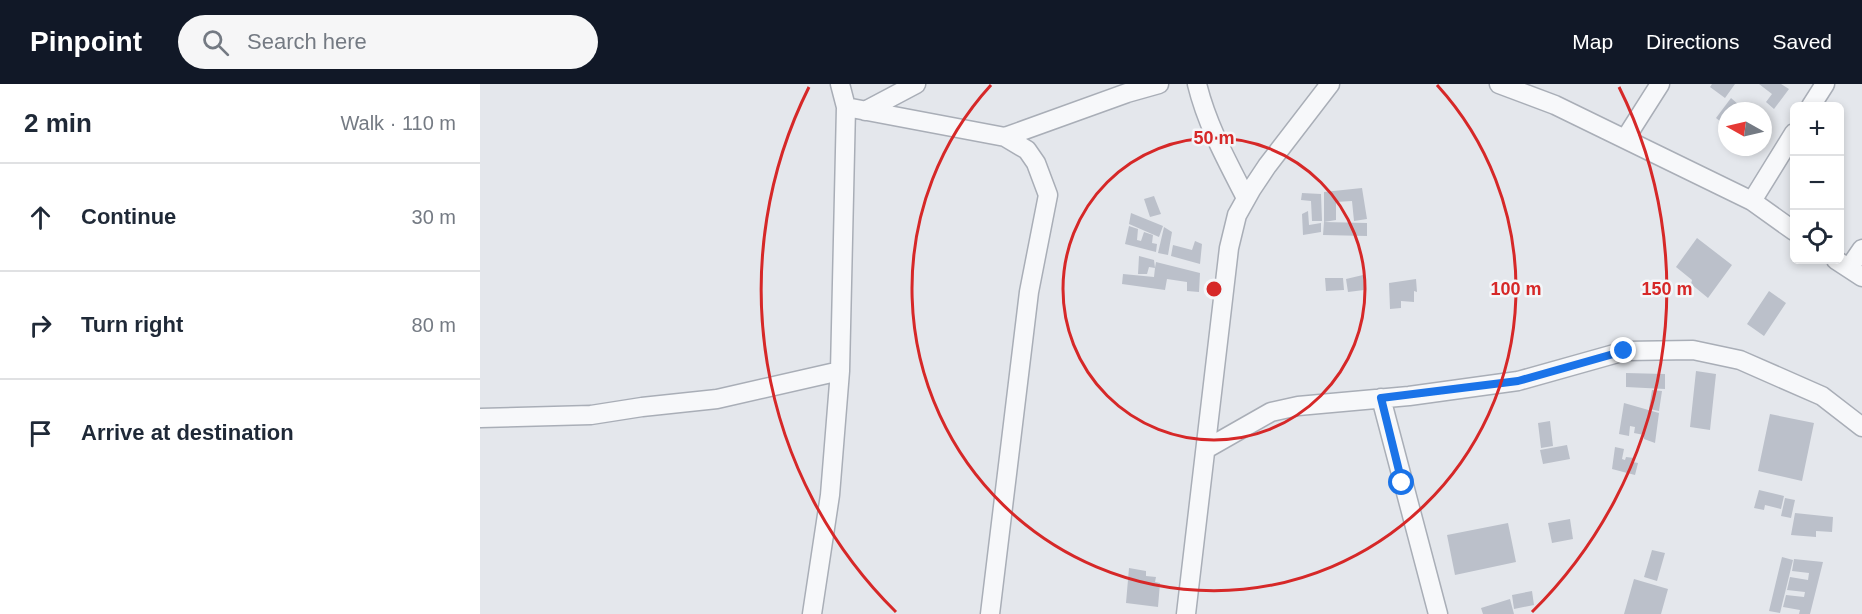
<!DOCTYPE html>
<meta charset="utf-8">
<style>
:root{--surface:#fff;--page:#f6f6f7;--text:#1f2937;--muted:#747a83;--line:#e0e1e3;--accent:#111827}
body{margin:0;font-family:Arial,sans-serif;background:var(--page);color:var(--text)}
.controls{position:absolute;right:18px;top:18px;display:grid;overflow:hidden;border-radius:9px;box-shadow:0 3px 9px #0003}
.controls button{width:54px;height:54px;display:grid;place-items:center;padding:0;border:0;border-bottom:2px solid var(--line);background:var(--surface);color:var(--text);font:30px sans-serif}
.compass{position:absolute;left:1238px;top:18px;width:54px;height:54px;border-radius:50%;background:var(--surface);box-shadow:0 3px 9px #0003;rotate:278deg}
.stop{position:absolute;width:18px;height:18px;margin:-14px;border:4px solid #1a73e8;border-radius:50%;background:#fff}
.stop.end{background:#1a73e8;border-color:#fff;box-shadow:0 2px 6px #0008}
.list{margin:0;padding:0;list-style:none}
h2{display:flex;justify-content:space-between;align-items:center;height:78px;margin:0;padding:0 24px;font-size:26px}
h2 small{font-size:20px;font-weight:400;color:var(--muted)}
.list li{display:grid;grid-template-columns:39px 1fr auto;gap:18px;align-items:center;box-sizing:border-box;height:108px;padding:0 24px;border-top:2px solid var(--line)}
.list b{display:block;font-size:22px;white-space:nowrap}
.list em{font-size:20px;font-style:normal;color:var(--muted)}
.icon{flex:none;width:33px;height:33px;fill:none;stroke:currentColor;stroke-width:2;stroke-linecap:round;stroke-linejoin:round}
.map{position:relative;flex:none;width:1382px;height:530px;overflow:hidden}
header{display:flex;align-items:center;gap:36px;box-sizing:border-box;height:84px;padding:0 30px;background:var(--accent);color:#fff}
header strong{font-size:28px}
nav{display:flex;gap:33px;margin-inline-start:auto;font-size:21px}
.search{width:420px;height:54px;background:var(--page);display:flex;align-items:center;gap:15px;box-sizing:border-box;padding:0 21px;border-radius:33px;color:var(--muted);font-size:22px}
main{display:flex}
aside{flex:1;background:var(--surface)}
.map>svg:first-child{display:block}
.building{fill:#bbc0ca}
.lines{fill:none;stroke-linecap:round;stroke-linejoin:round}
.street-casing{stroke:#a9aeb7;stroke-width:21}
.street{stroke:#f7f8fa;stroke-width:18}
.route{stroke:#1a73e8;stroke-width:8}
.ring{fill:none;stroke:#d62828;stroke-width:3}
.centre{fill:#d62828;stroke:#f4f6f9;stroke-width:3}
.ring-label{font-size:18px;text-anchor:middle;font-weight:bold;fill:#d62828;stroke:#f4f6f9;stroke-width:5;stroke-linejoin:round;paint-order:stroke}
</style>
<header>
<strong>Pinpoint</strong>
<div class="search"><svg class="icon" aria-label="search" viewBox="0 0 24 24"><circle cx="10" cy="10" r="6"/><path d="M15 15l6 6"/></svg>Search here</div>
<nav><a>Map</a><a>Directions</a><a>Saved</a></nav>
</header>
<main>
<aside>
<h2>2 min<small>Walk · 110 m</small></h2>
<ul class="list">
<li><svg class="icon" aria-label="ahead" viewBox="0 0 24 24"><path d="M12 20V5M6 11l6-6 6 6"/></svg><div><b>Continue</b></div><em>30 m</em></li>
<li><svg class="icon" aria-label="right" viewBox="0 0 24 24"><path d="M7 20v-9h11M14 6l5 5-5 5"/></svg><div><b>Turn right</b></div><em>80 m</em></li>
<li><svg class="icon" aria-label="arrive" viewBox="0 0 24 24"><path d="M6 21V4h12l-3 4 3 4H6"/></svg><div><b>Arrive at destination</b></div></li>
</ul>
</aside>
<div class="map">
<svg width="1382" height="530" viewBox="0 0 1382 530">
<rect width="100%" height="100%" fill="#e4e7ec"/>
<path class="building" d="M1232,0H1255L1245,14L1230,3Z
M1279,0H1301L1309,5L1294,25L1286,18L1292,10Z
M1251,14L1259,21L1255,27H1247V37L1245,41L1236,34Z
M882,104L887,135L874,137L872,117L856,118V136L844,138V108Z
M822,109L841,110L842,137H832L831,117L821,116Z
M674,112L681,130L670,133L664,115Z
M828,127L829,141L841,139V148L823,151L822,130Z
M651,129L683,142L679,153L649,140Z
M844,138L887,139V152L843,151Z
M649,142L658,145L657,156L661,157L664,148L673,151L672,159L677,160L676,168L645,160Z
M684,143L692,148L688,171L678,169Z
M1217,154L1252,181L1228,214L1211,200L1212,196L1196,183Z
M715,157L722,160L720,180L691,172L693,161L712,166Z
M659,172L674,176L675,184L676,178L720,189L719,208L707,207V198L687,195L685,206L642,200L643,190L674,193L675,184L669,183L667,190H658Z
M883,191L884,206L868,208L866,195Z
M845,194H863L864,206L846,207Z
M936,195L937,208L934,207V218L921,217V224L910,225L909,199Z
M1289,207L1306,219L1284,252L1267,240Z
M1216,287L1236,290L1230,346L1210,343Z
M1146,289L1185,290V305L1146,303Z
M1172,306L1182,307L1179,327L1169,325Z
M1144,319L1179,329L1175,359L1164,355V351L1154,349L1155,343L1150,342L1149,352L1139,350Z
M1290,330L1334,339L1322,397L1278,387Z
M1070,337L1073,362L1061,364L1058,339Z
M1087,361L1090,375L1063,380L1060,366Z
M1135,363L1144,365L1142,375L1145,376L1146,373L1154,374L1153,378L1158,379L1155,391L1132,385Z
M1279,406L1304,412L1301,425L1285,421L1284,426L1274,424Z
M1305,414L1315,416L1311,434L1301,432Z
M1315,429L1353,433L1352,448L1336,447V453L1311,451Z
M1090,435L1093,455L1072,459L1068,439Z
M1028,439L1036,478L975,491L967,451Z
M1172,466L1185,469L1177,497L1164,493Z
M1302,473L1313,476L1300,529L1289,527Z
M1314,475L1343,478L1330,530H1319L1320,526L1303,523L1306,511L1324,513L1325,508L1307,506L1310,493L1328,496L1329,489L1312,487Z
M649,484L666,487V492L676,493L675,498L680,499L678,523L646,519Z
M1154,495L1188,505L1181,530H1144Z
M1052,507L1054,521L1034,525L1032,511Z
M1030,515L1034,530H1003L1001,524Z"/>
<g class="lines">
<defs>
<path id="street" d="M360,0L366,23L525,53L547,66L556,79L568,111L549,208L510,530
M717,0C727,41 747,77 766,114
M1019,0L1075,21L1272,117L1314,147
M1331,22L1345,0
M385,27L436,0
M525,53L647,9L679,0
M1145,55L1180,0
M1272,117L1314,49
M1356,176L1382,193
M1369,184L1382,165
M901,314L958,530
M0,334L111,331L162,323L237,315L360,287
M726,365L791,328L818,322L929,312L1038,297L1145,267L1213,266L1260,276L1342,312L1382,343
M332,530L350,411L360,287L366,23
M706,530L749,164L757,131L771,106L787,82L850,0"/>
</defs>
<use href="#street" class="street-casing"/>
<use href="#street" class="street"/>
</g>
<g class="lines">
<path class="route" d="M922,399L901,314L1038,297L1144,267"/>
</g>
<g class="ring">
<circle cx="734" cy="205" r="151"/>
<path d="M957 1A302 302 0 1 1 511 1"/>
<path d="M416 528A453 453 0 0 1 329 3M1139 3A453 453 0 0 1 1052 528"/>
</g>
<circle cx="734" cy="205" r="9" class="centre"/>
<g class="ring-label">
<text x="734" y="60">50 m</text>
<text x="1036" y="211">100 m</text>
<text x="1187" y="211">150 m</text>
</g>
</svg>
<div class="controls">
<button>+</button>
<button>−</button>
<button><svg class="icon" aria-label="locate" viewBox="0 0 24 24"><circle cx="12" cy="12" r="6"/><path d="M12 2v4M12 18v4M2 12h4M18 12h4"/></svg></button>
</div>
<svg class="compass" viewBox="-18 -18 36 36"><path d="M0-13l5 13h-10z" fill="#e53935"/><path d="M0 13l5-13h-10z" fill="#747a83"/></svg>
<div class="stop" style="left:922px;top:399px"></div>
<div class="stop end" style="left:1144px;top:267px"></div>
</div>
</main>
